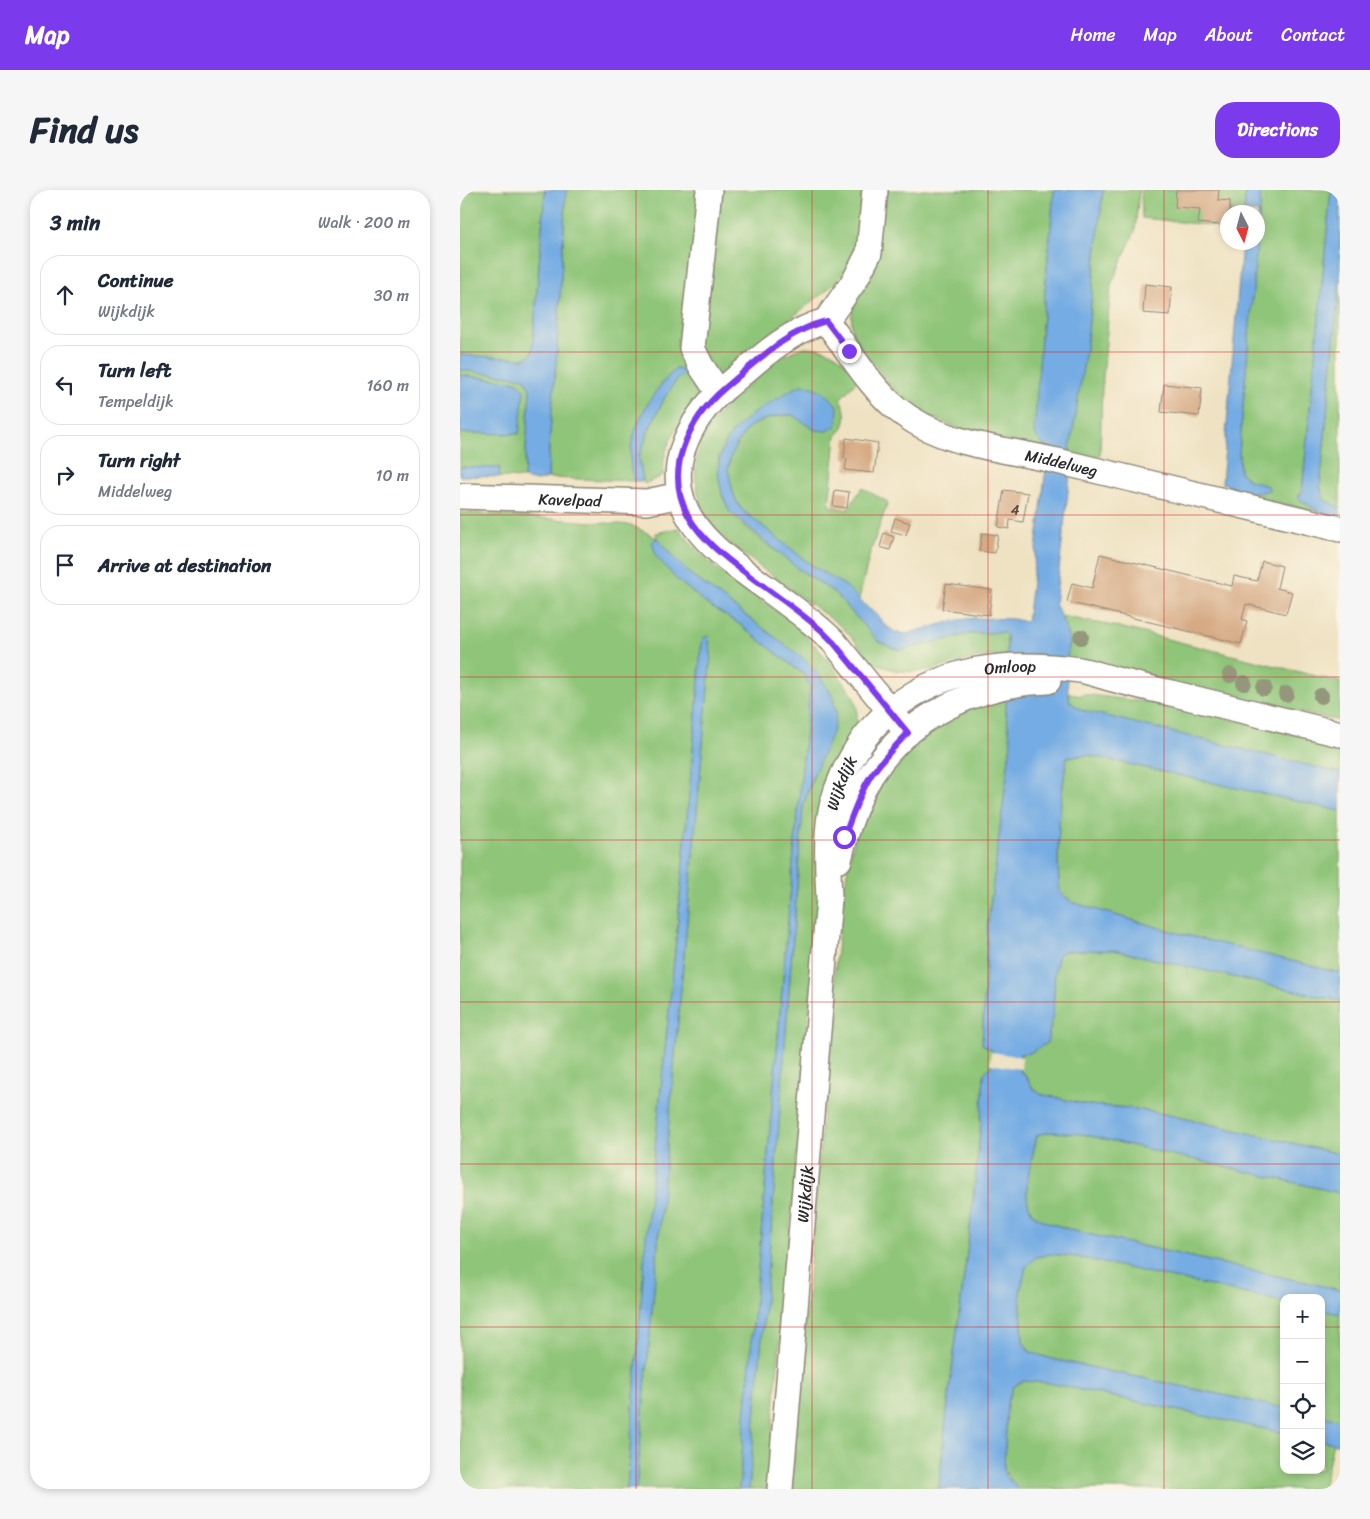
<!DOCTYPE html>
<meta charset="utf-8">
<style>
:root{--surface:#fff;--page:#f6f6f7;--text:#1f2937;--muted:#747a83;--line:#e0e1e3;--accent:#7c3aed}
body{margin:0;font-family:Sriracha,sans-serif;background:var(--page);color:var(--text)}
.controls{position:absolute;right:15px;bottom:15px;display:grid;overflow:hidden;border-radius:10px;box-shadow:0 2px 8px #0003}
.controls button{width:45px;height:45px;display:grid;place-items:center;padding:0;border:0;border-bottom:1px solid var(--line);background:var(--surface);color:var(--text);font:25px sans-serif}
.compass{position:absolute;left:760px;top:15px;width:45px;height:45px;border-radius:50%;background:var(--surface);box-shadow:0 2px 8px #0003;rotate:174deg}
.stop{position:absolute;width:15px;height:15px;margin:-11px;border:4px solid #7c3aed;border-radius:50%;background:#fff}
.stop.end{background:#7c3aed;border-color:#fff;box-shadow:0 1px 5px #0008}
.list{margin:0;padding:0;list-style:none}
h2{display:flex;justify-content:space-between;align-items:center;height:65px;margin:0;padding:0 20px;font-size:21px}
h2 small{font-size:16px;font-weight:400;color:var(--muted)}
.list li{display:grid;grid-template-columns:32px 1fr auto;gap:15px;align-items:center;box-sizing:border-box;height:80px;margin:0 10px 10px;padding:0 10px;border:1px solid var(--line);border-radius:20px}
.list b{display:block;font-size:19px;white-space:nowrap}
.list p{margin:0;font-size:16px;white-space:nowrap;color:var(--muted)}
.list em{font-size:16px;font-style:normal;color:var(--muted)}
.icon{flex:none;width:28px;height:28px;fill:none;stroke:currentColor;stroke-width:2;stroke-linecap:round;stroke-linejoin:round}
.map{position:relative;flex:none;width:880px;height:1299px;overflow:hidden;border-radius:20px}
header{display:flex;align-items:center;gap:30px;box-sizing:border-box;height:70px;padding:0 25px;background:var(--accent);color:#fff}
header strong{font-size:24px}
nav{display:flex;gap:28px;margin-inline-start:auto;font-size:18px}
.intro{display:flex;align-items:center;justify-content:space-between;box-sizing:border-box;height:120px;padding:0 30px}
h1{margin:0;font-size:35px}
.button{padding:12px 22px;border-radius:20px;background:var(--accent);color:#fff;font-size:18px;font-weight:700}
main{display:flex;gap:30px;padding:0 30px}
aside{flex:1;background:var(--surface);border-radius:20px;box-shadow:0 2px 8px #0003}
.map>svg:first-child{display:block}
.green{fill:#8fc578;stroke:#5d7852}
.water{fill:#74ace3;stroke:#506c87}
.pier{fill:#efe2c2}
.building{fill:#d6aa84}
.lines{fill:none;stroke-linecap:round;stroke-linejoin:round}
.minor-casing{stroke:#8d8676;stroke-width:28}
.minor{stroke:#fff;stroke-width:25}
.tree{fill:#94977c}
.route{stroke:#7c3aed;stroke-width:6}
.grid{fill:none;stroke:#d62828;stroke-width:1;stroke-opacity:0.55}
.labels{text-anchor:middle;dominant-baseline:central;stroke-width:5;stroke-linejoin:round;paint-order:stroke}
.number-label{font-size:14px;fill:#564b41}
.street-label{font-size:16px;fill:#2b2b2b;stroke:#fcf5e5}
</style>
<header>
<strong>Map</strong>
<nav><a>Home</a><a>Map</a><a>About</a><a>Contact</a></nav>
</header>
<div class="intro"><h1>Find us</h1><a class="button">Directions</a></div>
<main>
<aside>
<h2>3 min<small>Walk · 200 m</small></h2>
<ul class="list">
<li><svg class="icon" aria-label="ahead" viewBox="0 0 24 24"><path d="M12 20V5M6 11l6-6 6 6"/></svg><div><b>Continue</b><p>Wijkdijk</p></div><em>30 m</em></li>
<li><svg class="icon" aria-label="left" viewBox="0 0 24 24"><path d="M17 20v-9H6M10 6l-5 5 5 5"/></svg><div><b>Turn left</b><p>Tempeldijk</p></div><em>160 m</em></li>
<li><svg class="icon" aria-label="right" viewBox="0 0 24 24"><path d="M7 20v-9h11M14 6l5 5-5 5"/></svg><div><b>Turn right</b><p>Middelweg</p></div><em>10 m</em></li>
<li><svg class="icon" aria-label="arrive" viewBox="0 0 24 24"><path d="M6 21V4h12l-3 4 3 4H6"/></svg><div><b>Arrive at destination</b></div></li>
</ul>
</aside>
<div class="map">
<svg width="880" height="1299" viewBox="0 0 880 1299">
<rect width="100%" height="100%" fill="#fcf5e5"/>
<filter id="ink" filterUnits="userSpaceOnUse"><feTurbulence type="fractalNoise" baseFrequency=".02" numOctaves="2"/><feDisplacementMap in="SourceGraphic" scale="10" xChannelSelector="R" yChannelSelector="G"/><feConvolveMatrix kernelMatrix="1 2 1 2 8 2 1 2 1" color-interpolation-filters="sRGB"/></filter>
<filter id="wash" filterUnits="userSpaceOnUse"><feTurbulence type="fractalNoise" baseFrequency=".0096" numOctaves="4" result="noise"/><feDisplacementMap in="SourceGraphic" scale="20" xChannelSelector="R" yChannelSelector="G"/><feGaussianBlur stdDeviation="1.12" result="paint"/><feColorMatrix in="noise" values="0 0 0 0 0 0 0 0 0 0 0 0 0 0 0 0 0 1.4 0 .05"/><feComposite in="paint" operator="in"/></filter>
<g filter="url(#wash)">
<rect width="100%" height="100%" fill="#efe2c2"/>
<path class="green" d="M0,0H85L72,164L64,169L0,165Z
M106,0H402C400,26 400,54 387,77C377,95 356,108 340,121C300,152 196,227 204,284L198,288L184,294L179,267L190,237L205,207L216,191L226,181L216,179C188,204 160,253 174,291L88,288L89,254L97,160Z
M425,0H594L581,147L592,260C541,248 484,243 443,208C432,199 424,187 415,176C400,158 389,147 392,123Z
M643,0H679L675,41L651,95L642,199L640,264L633,272L606,264L626,159Z
M681,0H786L784,22H768L767,37L682,28Z
M801,0H871L842,302L838,308L859,322L767,303L768,296L781,301L807,296L789,290L780,282L779,263Z
M880,89V318L864,310L860,297Z
M345,157C373,158 382,168 399,189L380,209C388,222 388,235 376,246L369,316L387,320L402,298L428,312L410,363L399,409L387,397L350,374L280,318L274,306L268,280L271,266L277,253L290,236L309,228L323,225H332L355,240L378,217L293,223L259,267L258,283L263,308L279,331L309,356L337,378L375,403L418,451L430,457L440,460L509,444L543,442L547,445V466C505,462 466,493 425,477C421,475 415,473 411,471C407,468 402,460 399,456C391,446 383,437 373,430C346,411 320,392 294,372C281,362 267,352 256,340C247,330 241,317 238,303C229,263 246,234 275,207C297,187 316,164 345,157Z
M0,180L65,187L70,200L64,288L39,287L40,278L0,277V243L59,244L58,192L0,185Z
M0,322L171,335L197,348L196,343L218,338L237,360L260,382L335,434L371,473L394,508L397,518V532L357,730L307,1299H289L310,1052L343,616L376,523L372,506L366,497L258,405L230,384L211,365L197,348L237,406L248,415L278,433L343,484L350,496L332,684L279,1299H176L251,464L248,446L240,464L239,491L218,731L186,1047L167,1299H0Z
M601,426L659,437L880,492V531L606,471L610,452Z
M608,503L621,506L622,504L711,515L880,555V583L621,520L610,512Z
M547,508L546,523L551,552L528,733L522,854L533,861L531,876L524,883C517,1022 491,1160 479,1299H331L376,769C381,727 384,682 397,641C414,592 449,552 494,527C507,519 522,515 536,510L537,513Z
M628,565L880,621V783L710,741L614,713L600,703C595,657 600,612 607,567Z
M654,760L880,811V964L709,925L670,918L628,915L580,904L573,898L565,884L560,881V864L570,863L587,853L593,824L595,781L599,764L605,761Z
M591,942L622,944L880,1003V1100L614,1041C602,1036 587,1034 577,1027C556,1015 574,963 577,945Z
M590,1064L617,1067L824,1112V1218L592,1169L570,1162L563,1152L560,1103L566,1077L576,1067Z
M861,1120L880,1124V1230L861,1226Z
M563,1191L589,1193L824,1243V1280H861V1250L873,1253L863,1299H557L544,1280L547,1213L553,1197Z"/>
<path class="water" d="M85,0H106L97,160L89,254L88,288L77,291L64,288L70,200L65,188L0,180V165L64,169L72,164Z
M594,0H643L626,159L609,265L584,256L574,243L581,147Z
M786,0H801L798,45V22H784Z
M871,0H880V89L860,297L864,310L880,318V326L859,322L838,308L842,302Z
M782,53H797L779,263L780,282L789,290L807,296L810,299C794,308 778,299 762,293Z
M216,179L227,181L216,191L205,207L190,237L179,267L183,291H174C160,253 188,204 216,179Z
M0,185L58,192L64,201L59,244L0,243Z
M340,195C358,196 368,204 378,217L377,233L373,238L367,241L355,240L332,225H323L309,228L290,236L277,253L271,266L268,280L274,306L280,318L350,374L387,397L409,419L415,423L425,435L435,442L446,444L493,431L514,428L553,429L567,432L586,278L610,284L595,414L601,426L610,452L606,471L608,503L610,512L621,520L880,583V621L628,565L607,567C600,612 595,657 600,703L614,713L710,741L880,783V811L654,760L605,761L599,764L595,781L593,824L587,853L570,863L560,864V881L564,884L573,898L580,904L628,915L670,918L709,925L880,964V1003L622,944L591,942L577,945C574,964 556,1015 577,1027C587,1034 602,1036 614,1041L880,1100V1124L861,1120V1108H824V1112L617,1067L590,1064L576,1067L566,1077L560,1103L563,1152L570,1162L592,1169L824,1218V1243L589,1193L563,1191L553,1197L547,1213L544,1280L546,1286L557,1297V1299H479C491,1160 517,1022 524,883L531,876L533,861L522,854L528,733L551,552L546,523L547,446L543,442L509,444L440,460L430,457L418,451L375,403L337,378L269,321C236,250 287,226 340,195Z
M0,277L40,278L39,287L0,286Z
M197,348L211,365L230,384L343,468L358,484L372,505L376,523L374,538L352,589L343,616L310,1052L289,1299H279L332,684L350,496L343,484L278,433L248,415L216,389L196,366L192,351Z
M248,446L251,464L176,1299H167L186,1047L218,731L239,491L240,464L243,448Z
M861,1226L880,1230V1255L861,1250Z"/>
<path class="pier" d="M531,862L562,867L561,879L530,874Z"/>
<g id="blocks">
<path class="building" d="M716,0H759L758,10L770,11V22H768V36L738,33L740,19L715,17Z
M685,94L712,97L710,125L683,123Z
M704,194L742,198L739,226L701,222Z
M386,248L418,253L414,283L385,280L387,269L384,268Z
M375,300L389,302L387,318L373,316Z
M544,300L568,303L563,332L550,330L549,339L538,337Z
M435,328L450,333L446,345L431,341Z
M424,343L434,347L430,360L420,357Z
M522,343L538,345L535,363L519,361Z
M640,364L772,396L774,386L797,391L802,371L822,376L817,398L832,402L826,424L786,414L782,429L787,431L781,454L607,412L612,393L632,398Z
M486,394L532,400L529,425L482,419Z"/>
</g>
</g>
<g filter="url(#ink)">
<use href="#blocks" fill-opacity="0" stroke="#8d8676" stroke-width="1"/>
<g class="lines">
<defs>
<g id="minor">
<path d="M249,0L232,158L241,176L259,203"/>
<path d="M415,0L409,63L395,90L366,131C327,141 297,171 266,197C247,213 231,235 223,258C202,322 253,359 298,392C319,407 341,423 361,440L373,451L448,543"/>
<path id="s1" d="M366,131C388,159 410,197 437,219C482,256 543,258 597,271C691,294 786,316 880,339"/>
<path id="s2" d="M0,306L187,312L220,305"/>
<path d="M379,670C386,640 395,612 411,585C449,525 519,493 588,491"/>
<path id="s3" d="M320,1299L369,709C368,683 366,651 370,626C376,592 397,551 422,528C479,475 547,470 620,480C631,482 642,486 653,489C672,494 692,499 711,503C767,517 824,530 880,544"/>
</g>
</defs>
<use href="#minor" class="minor-casing"/>
<use href="#minor" class="minor"/>
</g>
<g class="tree">
<circle cx="621" cy="447" r="8"/>
<circle cx="770" cy="485" r="8"/>
<circle cx="784" cy="493" r="8"/>
<circle cx="804" cy="498" r="8"/>
<circle cx="826" cy="504" r="8"/>
<circle cx="861" cy="506" r="8"/>
</g>
</g>
<g class="lines" filter="url(#ink)">
<path class="route" d="M384,647C392,626 400,602 412,584C423,569 435,556 448,543L373,452L361,440C340,422 317,406 295,390C250,357 202,321 223,258C231,235 247,213 266,197C297,171 327,141 366,131L389,161"/>
</g>
<path class="grid" d="M176,0V1299M352,0V1299M528,0V1299M704,0V1299M0,162H880M0,325H880M0,487H880M0,650H880M0,812H880M0,974H880M0,1137H824M861,1137H880"/>
<g class="labels">
<g class="number-label">
<text x="555" y="320">4</text>
</g>
<g class="street-label">
<text stroke="none"><textPath href="#s1" startOffset="288">Middelweg</textPath></text>
<text stroke="none"><textPath href="#s2" startOffset="110">Kavelpad</textPath></text>
<text stroke="none"><textPath href="#s3" startOffset="929">Omloop</textPath></text>
<text stroke="none"><textPath href="#s3" startOffset="710">Wijkdijk</textPath></text>
<text stroke="none"><textPath href="#s3" startOffset="296">Wijkdijk</textPath></text>
</g>
</g>
</svg>
<div class="controls">
<button>+</button>
<button>−</button>
<button><svg class="icon" aria-label="locate" viewBox="0 0 24 24"><circle cx="12" cy="12" r="6"/><path d="M12 2v4M12 18v4M2 12h4M18 12h4"/></svg></button>
<button><svg class="icon" aria-label="layers" viewBox="0 0 24 24"><path d="M12 4l9 5-9 5-9-5zM3 14l9 5 9-5"/></svg></button>
</div>
<svg class="compass" viewBox="-18 -18 36 36"><path d="M0-13l5 13h-10z" fill="#e53935"/><path d="M0 13l5-13h-10z" fill="#747a83"/></svg>
<div class="stop" style="left:384px;top:647px"></div>
<div class="stop end" style="left:389px;top:161px"></div>
</div>
</main>
